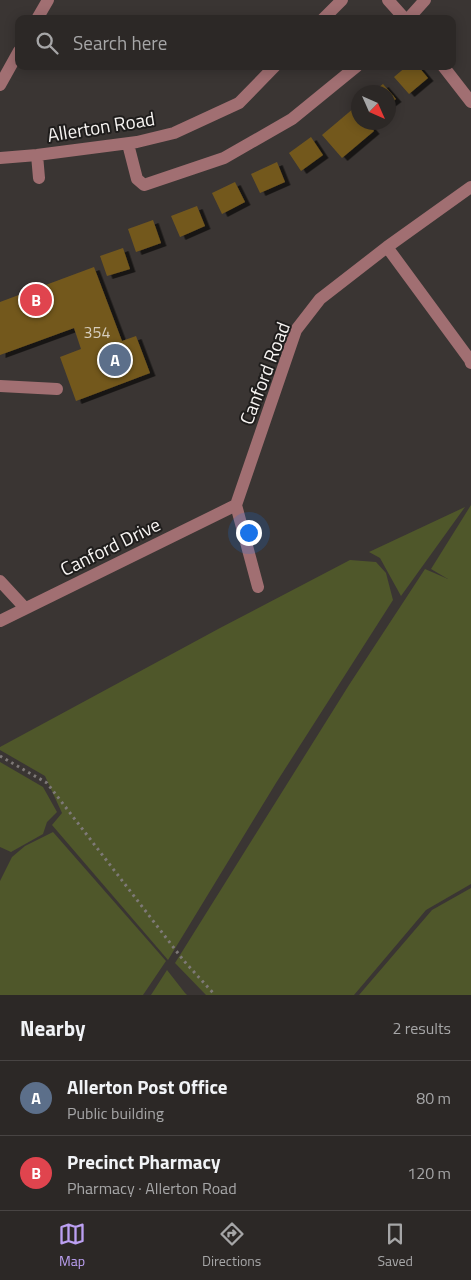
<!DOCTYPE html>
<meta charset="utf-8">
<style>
:root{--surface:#2c2826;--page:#383432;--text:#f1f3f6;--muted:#a6a6a7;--line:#484443;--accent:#bca0f2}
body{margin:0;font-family:"Titillium Web",sans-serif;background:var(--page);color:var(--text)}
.compass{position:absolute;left:351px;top:85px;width:45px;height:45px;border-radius:50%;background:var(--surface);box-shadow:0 2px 12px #0003;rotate:135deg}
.you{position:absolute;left:248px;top:532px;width:18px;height:18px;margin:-12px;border:4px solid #fff;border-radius:50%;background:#1a73e8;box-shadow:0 0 0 8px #1a73e833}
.badge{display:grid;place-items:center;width:32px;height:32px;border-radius:50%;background:var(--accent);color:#fff;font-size:16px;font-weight:700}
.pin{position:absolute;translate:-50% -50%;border:2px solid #fff;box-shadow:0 1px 5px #0006}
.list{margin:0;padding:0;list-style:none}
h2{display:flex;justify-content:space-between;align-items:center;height:65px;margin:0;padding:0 20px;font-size:21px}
h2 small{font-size:16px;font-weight:400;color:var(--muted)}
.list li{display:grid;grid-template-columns:32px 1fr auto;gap:15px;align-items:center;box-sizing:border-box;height:75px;padding:0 20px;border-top:1px solid var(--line)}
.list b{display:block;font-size:19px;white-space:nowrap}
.list p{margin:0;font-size:16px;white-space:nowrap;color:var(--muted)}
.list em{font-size:16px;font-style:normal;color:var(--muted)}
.icon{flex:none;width:28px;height:28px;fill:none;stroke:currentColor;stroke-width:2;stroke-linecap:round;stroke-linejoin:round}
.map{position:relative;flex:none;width:471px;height:995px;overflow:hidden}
.search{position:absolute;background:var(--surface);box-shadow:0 2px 12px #0003;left:15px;right:15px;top:15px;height:55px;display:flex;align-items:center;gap:12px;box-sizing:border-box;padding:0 18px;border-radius:10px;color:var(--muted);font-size:19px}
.sheet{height:215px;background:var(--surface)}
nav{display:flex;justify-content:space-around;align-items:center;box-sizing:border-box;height:70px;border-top:1px solid var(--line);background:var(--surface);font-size:14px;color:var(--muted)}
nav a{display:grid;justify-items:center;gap:2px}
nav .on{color:var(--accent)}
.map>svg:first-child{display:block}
.green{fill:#4f572a}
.building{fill:#73581e;filter:url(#shadow)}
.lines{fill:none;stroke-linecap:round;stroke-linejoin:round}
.path{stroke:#7e7977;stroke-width:3;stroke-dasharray:2.5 4;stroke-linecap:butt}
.minor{stroke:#a16f72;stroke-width:12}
.labels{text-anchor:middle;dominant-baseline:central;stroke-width:4;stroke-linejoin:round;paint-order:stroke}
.number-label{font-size:16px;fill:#d6cdbd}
.street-label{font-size:19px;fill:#f7f4f2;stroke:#1f1d1c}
</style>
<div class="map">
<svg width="471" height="995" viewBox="0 0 471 995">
<defs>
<filter id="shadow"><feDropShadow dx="5.5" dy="3" stdDeviation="0" flood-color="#0009"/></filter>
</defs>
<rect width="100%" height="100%" fill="#3a3533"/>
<path class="green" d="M471,505V884L426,910L354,995H206L175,963L349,685L425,569L448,579L431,569Z
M465,507L401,596L380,558L369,552Z
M350,560L376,562L386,573L393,600L276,783L168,960L52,825L62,813L45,776L0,750V747L220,628Z
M0,762L43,787L57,812L47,822L43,834L11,852L0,847Z
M53,832L166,961L143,995H0V881L12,857L25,846Z
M471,888V995H359L432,910Z
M167,970L185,993L187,995H151Z"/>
<path class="building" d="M407,66H418L428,78L409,94L394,77Z
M383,84L396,99L388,105V92H373Z
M354,108L358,113V122H367L374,131L342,158L322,135Z
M311,137L323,155L301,171L289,153Z
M277,162L285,182L260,193L251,174Z
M235,182L245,202L222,214L212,193Z
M197,206L205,226L180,237L171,216Z
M153,220L161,243L136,252L128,229Z
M123,248L130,269L107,276L100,256Z
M94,267L122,341L136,336L150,373L76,401L60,357L81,349L74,328L0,355V302Z"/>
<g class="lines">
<path class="path" d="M0,756L47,783L184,961L215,995"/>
<path class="minor" d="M388,0L405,19
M37,19L48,0
M323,19L342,0
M408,19L425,0
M443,66L471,102
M0,85L19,51
M128,144L137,179L144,185L224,158L292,119L357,66
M37,155L39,178
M0,158L37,155L137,142L174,133L239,103L275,66
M387,247L470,360L471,363
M0,386L57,389
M0,581L25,608
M258,587L236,505L296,330L320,299L387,247L471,187
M0,621L236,505"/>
</g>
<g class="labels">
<g class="number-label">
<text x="97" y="332">354</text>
</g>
<g class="street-label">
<text transform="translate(101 126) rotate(-9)">Allerton Road</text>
<text transform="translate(264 373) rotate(-69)">Canford Road</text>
<text transform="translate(110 546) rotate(-26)">Canford Drive</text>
</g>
</g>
</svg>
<svg class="compass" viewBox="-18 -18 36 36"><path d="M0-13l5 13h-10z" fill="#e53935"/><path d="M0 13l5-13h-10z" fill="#a6a6a7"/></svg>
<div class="you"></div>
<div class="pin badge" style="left:115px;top:360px;background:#5c6f8a">A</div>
<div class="pin badge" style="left:36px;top:300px;background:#e0444e">B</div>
<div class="search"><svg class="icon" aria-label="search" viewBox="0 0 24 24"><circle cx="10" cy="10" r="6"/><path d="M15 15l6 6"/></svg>Search here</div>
</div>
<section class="sheet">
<h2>Nearby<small>2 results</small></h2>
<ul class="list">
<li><span class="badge" style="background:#5c6f8a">A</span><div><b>Allerton Post Office</b><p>Public building</p></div><em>80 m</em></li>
<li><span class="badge" style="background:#e0444e">B</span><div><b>Precinct Pharmacy</b><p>Pharmacy · Allerton Road</p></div><em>120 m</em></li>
</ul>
</section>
<nav>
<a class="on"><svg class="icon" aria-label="map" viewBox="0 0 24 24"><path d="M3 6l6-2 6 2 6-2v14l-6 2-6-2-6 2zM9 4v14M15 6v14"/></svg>Map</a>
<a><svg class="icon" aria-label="directions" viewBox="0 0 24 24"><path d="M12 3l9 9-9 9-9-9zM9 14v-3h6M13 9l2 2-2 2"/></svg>Directions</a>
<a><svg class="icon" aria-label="saved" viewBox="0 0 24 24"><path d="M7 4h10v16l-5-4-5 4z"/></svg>Saved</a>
</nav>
